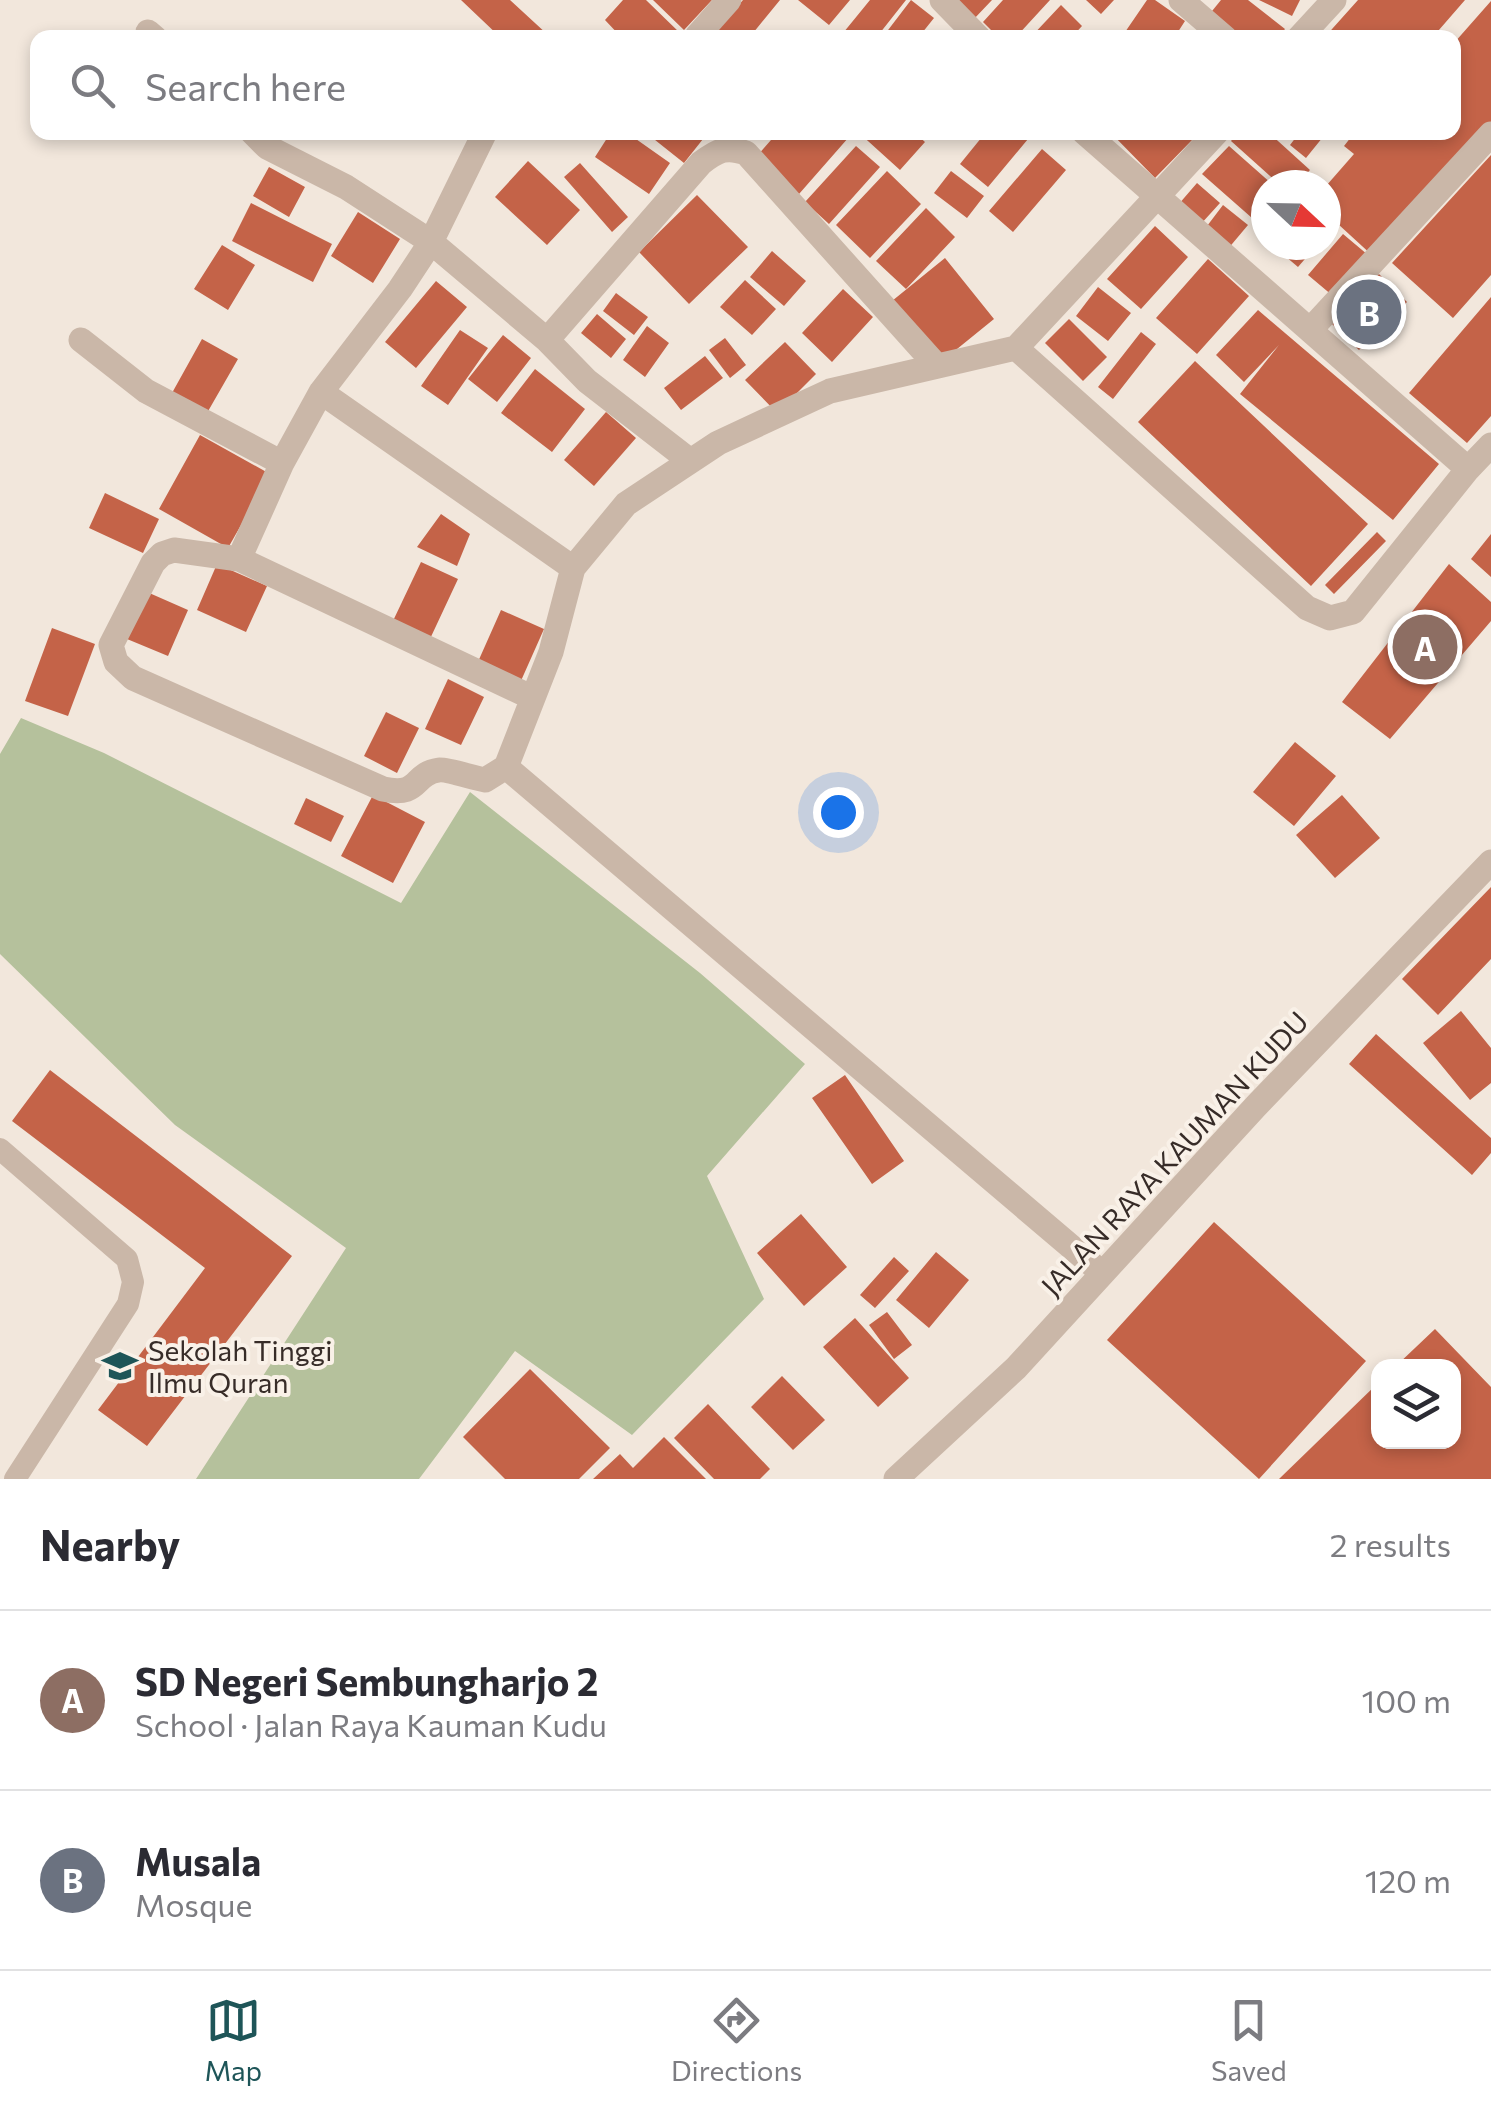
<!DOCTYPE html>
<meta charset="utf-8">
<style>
:root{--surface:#fff;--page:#f2f2f3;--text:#2b2b33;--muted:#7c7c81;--line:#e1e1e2;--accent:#1e5558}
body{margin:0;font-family:Commissioner,sans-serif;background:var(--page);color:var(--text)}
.controls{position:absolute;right:30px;bottom:30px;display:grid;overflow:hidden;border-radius:20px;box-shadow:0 5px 15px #0003}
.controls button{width:90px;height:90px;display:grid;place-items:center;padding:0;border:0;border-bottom:2px solid var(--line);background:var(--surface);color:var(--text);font:50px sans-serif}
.compass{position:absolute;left:1251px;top:170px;width:90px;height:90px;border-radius:50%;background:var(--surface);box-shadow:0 5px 15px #0003;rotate:112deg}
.you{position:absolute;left:838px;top:812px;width:35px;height:35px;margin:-25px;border:8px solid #fff;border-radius:50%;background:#1a73e8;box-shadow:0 0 0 15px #1a73e833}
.badge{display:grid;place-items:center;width:65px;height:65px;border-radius:50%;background:var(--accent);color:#fff;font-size:32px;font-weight:700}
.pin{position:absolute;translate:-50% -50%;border:5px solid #fff;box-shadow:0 2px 10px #0006}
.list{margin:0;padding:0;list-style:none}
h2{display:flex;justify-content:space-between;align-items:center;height:130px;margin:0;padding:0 40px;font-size:42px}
h2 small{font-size:32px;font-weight:400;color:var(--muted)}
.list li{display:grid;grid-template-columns:65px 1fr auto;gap:30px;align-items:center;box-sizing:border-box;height:180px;padding:0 40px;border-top:2px solid var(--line)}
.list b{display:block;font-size:38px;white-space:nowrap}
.list p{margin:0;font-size:32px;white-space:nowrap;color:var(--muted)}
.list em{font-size:32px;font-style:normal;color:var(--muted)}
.icon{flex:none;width:55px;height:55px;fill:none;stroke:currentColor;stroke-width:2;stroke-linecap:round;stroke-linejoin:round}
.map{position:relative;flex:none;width:1491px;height:1479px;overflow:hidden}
.search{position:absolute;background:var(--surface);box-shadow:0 5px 15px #0003;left:30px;right:30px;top:30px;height:110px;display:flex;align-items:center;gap:25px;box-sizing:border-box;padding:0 35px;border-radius:20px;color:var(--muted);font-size:38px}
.sheet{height:490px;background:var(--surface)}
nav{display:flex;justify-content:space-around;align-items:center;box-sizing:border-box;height:140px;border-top:2px solid var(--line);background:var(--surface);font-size:28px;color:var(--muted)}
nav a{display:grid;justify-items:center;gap:5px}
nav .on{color:var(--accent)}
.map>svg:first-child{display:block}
.grass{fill:#b5c19c}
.building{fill:#c46348}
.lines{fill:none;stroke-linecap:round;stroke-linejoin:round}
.service{stroke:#cab7a8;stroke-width:22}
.minor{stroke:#cab7a8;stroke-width:25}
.tertiary{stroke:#cab7a8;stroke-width:25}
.labels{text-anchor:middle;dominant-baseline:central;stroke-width:8;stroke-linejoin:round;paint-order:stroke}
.street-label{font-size:28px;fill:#372c28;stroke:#f9f1e8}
.poi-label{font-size:28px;fill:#372c28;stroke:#f9f1e8;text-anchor:start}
</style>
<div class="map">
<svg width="1491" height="1479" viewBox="0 0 1491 1479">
<rect width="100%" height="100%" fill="#f2e7dc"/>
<path class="grass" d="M21,718L104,753L401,903L470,792L700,973L805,1064L707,1176L764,1299L632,1435L515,1351L419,1479H196L346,1248L175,1125L0,954V754Z"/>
<path class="building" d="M461,0H510L548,35L501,38Z
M623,0H646L681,34L678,38H622L605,20Z
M653,0H712L684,30Z
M743,0H780L749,38H710Z
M798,0H850L829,25Z
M870,0H906L876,38H839Z
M911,0L934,18L918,38H882Z
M952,0H992L973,20Z
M1003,0H1050L1015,38H999L983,22Z
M1086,0H1114L1101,14Z
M1147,0H1155L1185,21L1174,38H1121Z
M1221,0H1248L1285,29L1278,38H1234L1208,16Z
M1259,0H1300L1292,16Z
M1358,0H1465L1432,38H1324Z
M1491,1V126L1374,257L1326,213V186L1354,154L1344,146L1355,132H1454V43Z
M1061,5L1082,26L1071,38H1030Z
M611,132H626L670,163L649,194L595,157Z
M645,132H696L703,139L684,163Z
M778,132H844L849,137L799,194L756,157Z
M858,132H914L925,142L900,170Z
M986,132H1021L1028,139L988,187L960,164Z
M1110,132H1193L1196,136L1155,178Z
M1238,132H1268L1310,170L1296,185H1280L1231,141Z
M1300,132H1327L1306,158L1290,145Z
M856,146L880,167L829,224L805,202Z
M1229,146L1273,185H1266V201L1252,218L1202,174Z
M1042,149L1066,170L1013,232L989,211Z
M1491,155V275L1453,318L1392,263Z
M528,161L580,210L547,245L495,197Z
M580,163L628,217L612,232L564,177Z
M269,167L305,187L289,217L253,196Z
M887,171L921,204L870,258L836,225Z
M951,171L984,196L967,218L934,193Z
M1197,183L1220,203L1200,225L1178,205Z
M697,195L748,247L689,304L639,252Z
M251,203L332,244L313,282L232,241Z
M1223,205L1248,225L1227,250L1204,230Z
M926,208L955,237L906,289L876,261Z
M358,212L400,239L373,283L331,256Z
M1155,226L1188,257L1141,309L1107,279Z
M1343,234L1368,255L1333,296L1308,275Z
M222,245L255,265L228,310L194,289Z
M1272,245H1317L1298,267Z
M772,251L806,281L784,306L750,277Z
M945,258L994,319L941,362L892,301Z
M1208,259L1249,296L1197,354L1156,318Z
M1379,274L1407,302L1359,350L1331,323Z
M745,280L776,309L752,335L720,307Z
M436,281L467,307L416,368L385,342Z
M1098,287L1131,313L1108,341L1076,316Z
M843,289L873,317L832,362L802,333Z
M616,293L648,317L634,335L603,311Z
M1491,297V416L1467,443L1409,393Z
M1258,310L1439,464L1393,520L1240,394L1279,345L1244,382L1216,355Z
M597,314L626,339L611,358L581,333Z
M1069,319L1107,357L1083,381L1045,343Z
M647,326L669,343L645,377L623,360Z
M460,330L488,348L448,405L421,386Z
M1141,332L1156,344L1113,399L1098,387Z
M503,335L531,358L497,402L468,379Z
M725,338L746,365L730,378L709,350Z
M202,339L238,359L207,413L172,393Z
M785,342L816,374L777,413L745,380Z
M705,356L723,378L681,410L664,388Z
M1195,361L1368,524L1311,586L1138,422Z
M535,369L585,409L552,452L501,413Z
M606,412L636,438L594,486L564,460Z
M200,435L270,474L228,548L159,509Z
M105,493L159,519L143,553L89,528Z
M441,514L470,534L457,566L417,547Z
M1377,532L1386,541L1334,594L1325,585Z
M1491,534V577L1471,559Z
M421,562L458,579L429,641L392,623Z
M217,564L267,586L246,632L197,610Z
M1449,564L1491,602V621L1390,739L1342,702Z
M147,592L188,610L168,656L127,639Z
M501,610L544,629L520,683L477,664Z
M52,628L95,644L68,716L25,701Z
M448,679L484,697L461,745L425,729Z
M386,712L419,728L397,773L364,756Z
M1295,742L1336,776L1294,826L1253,792Z
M373,795L425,822L393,883L341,856Z
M1342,795L1380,838L1335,878L1296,835Z
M306,798L344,816L331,842L294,824Z
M1491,887V959L1438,1015L1402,979Z
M1461,1011L1491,1048V1083L1470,1100L1423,1043Z
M1376,1034L1491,1138V1153L1472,1175L1349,1064Z
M50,1070L292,1256L147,1446L98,1410L205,1268L12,1121Z
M845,1075L904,1161L872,1184L812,1098Z
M801,1214L847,1267L804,1306L757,1253Z
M1214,1222L1366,1361L1259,1479L1107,1340Z
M936,1252L969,1280L929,1328L896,1300Z
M894,1257L909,1271L875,1308L860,1295Z
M887,1312L912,1345L894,1359L869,1325Z
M855,1318L909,1378L878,1407L823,1347Z
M1435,1329L1491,1387V1479H1279L1378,1383V1442H1454V1366H1396Z
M530,1369L610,1448L579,1479H505L463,1437Z
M782,1376L825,1420L793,1450L751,1407Z
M708,1404L770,1469L760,1479H714L674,1438Z
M664,1437L706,1479H593L620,1454L633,1468Z"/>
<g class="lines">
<path class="service" d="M0,1149L127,1259L133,1282L128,1304L15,1479"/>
<path class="minor" d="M942,0L979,38
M1181,0L1225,38
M148,32L155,38
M697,36L729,0
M1299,38L1334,0
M252,132L267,147L346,187L431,242L547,340L587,381L689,460
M1084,132L1468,469
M1311,329L1491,134
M81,340L146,391L282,463
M547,340L701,163C718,150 726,146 746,153L936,365
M1016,348L1307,608L1330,618L1353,612L1468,469L1491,445
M321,392L573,568
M239,559L282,463L321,392L400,289L431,242L485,132
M533,698L239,559L174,550L162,554L153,563L111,645L116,662L133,678L383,789C422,797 411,774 439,770C447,769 473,778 485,780L506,767L551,652L573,568L626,504L718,443L830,391L1016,348L1217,132
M506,767L1102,1273"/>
<path class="tertiary" d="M896,1479L1016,1368L1256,1106L1491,862"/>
</g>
<defs>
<symbol id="university-bare" viewBox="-9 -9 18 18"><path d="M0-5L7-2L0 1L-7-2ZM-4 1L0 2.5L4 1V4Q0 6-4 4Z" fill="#1e5558" stroke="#f9f1e8" stroke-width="2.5" paint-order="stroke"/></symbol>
</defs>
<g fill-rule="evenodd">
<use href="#university-bare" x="95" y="1341" width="50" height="50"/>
</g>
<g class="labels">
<g class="street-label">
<text transform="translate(1174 1153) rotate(-47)">JALAN RAYA KAUMAN KUDU</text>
</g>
<g class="poi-label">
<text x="148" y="1350">Sekolah Tinggi<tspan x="148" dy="32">Ilmu Quran</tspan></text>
</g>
</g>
</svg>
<div class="controls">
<button><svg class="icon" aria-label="layers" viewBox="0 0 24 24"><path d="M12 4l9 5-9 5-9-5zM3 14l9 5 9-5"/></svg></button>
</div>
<svg class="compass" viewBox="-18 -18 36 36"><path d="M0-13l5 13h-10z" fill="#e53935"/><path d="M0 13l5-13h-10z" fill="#7c7c81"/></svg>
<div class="you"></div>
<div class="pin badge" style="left:1425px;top:647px;background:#8d6e63">A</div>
<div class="pin badge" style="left:1369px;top:312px;background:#6b7280">B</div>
<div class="search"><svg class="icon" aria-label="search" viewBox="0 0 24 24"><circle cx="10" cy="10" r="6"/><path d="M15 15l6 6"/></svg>Search here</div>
</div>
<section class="sheet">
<h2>Nearby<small>2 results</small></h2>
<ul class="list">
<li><span class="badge" style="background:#8d6e63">A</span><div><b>SD Negeri Sembungharjo 2</b><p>School · Jalan Raya Kauman Kudu</p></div><em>100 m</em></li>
<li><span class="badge" style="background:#6b7280">B</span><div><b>Musala</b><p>Mosque</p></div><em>120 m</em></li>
</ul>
</section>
<nav>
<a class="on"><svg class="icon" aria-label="map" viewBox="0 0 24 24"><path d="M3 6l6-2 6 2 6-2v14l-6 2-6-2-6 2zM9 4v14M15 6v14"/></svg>Map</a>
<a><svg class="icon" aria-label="directions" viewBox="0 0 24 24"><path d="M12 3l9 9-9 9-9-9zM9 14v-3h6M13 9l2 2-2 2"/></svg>Directions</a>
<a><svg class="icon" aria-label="saved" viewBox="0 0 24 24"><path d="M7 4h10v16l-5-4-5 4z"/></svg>Saved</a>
</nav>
